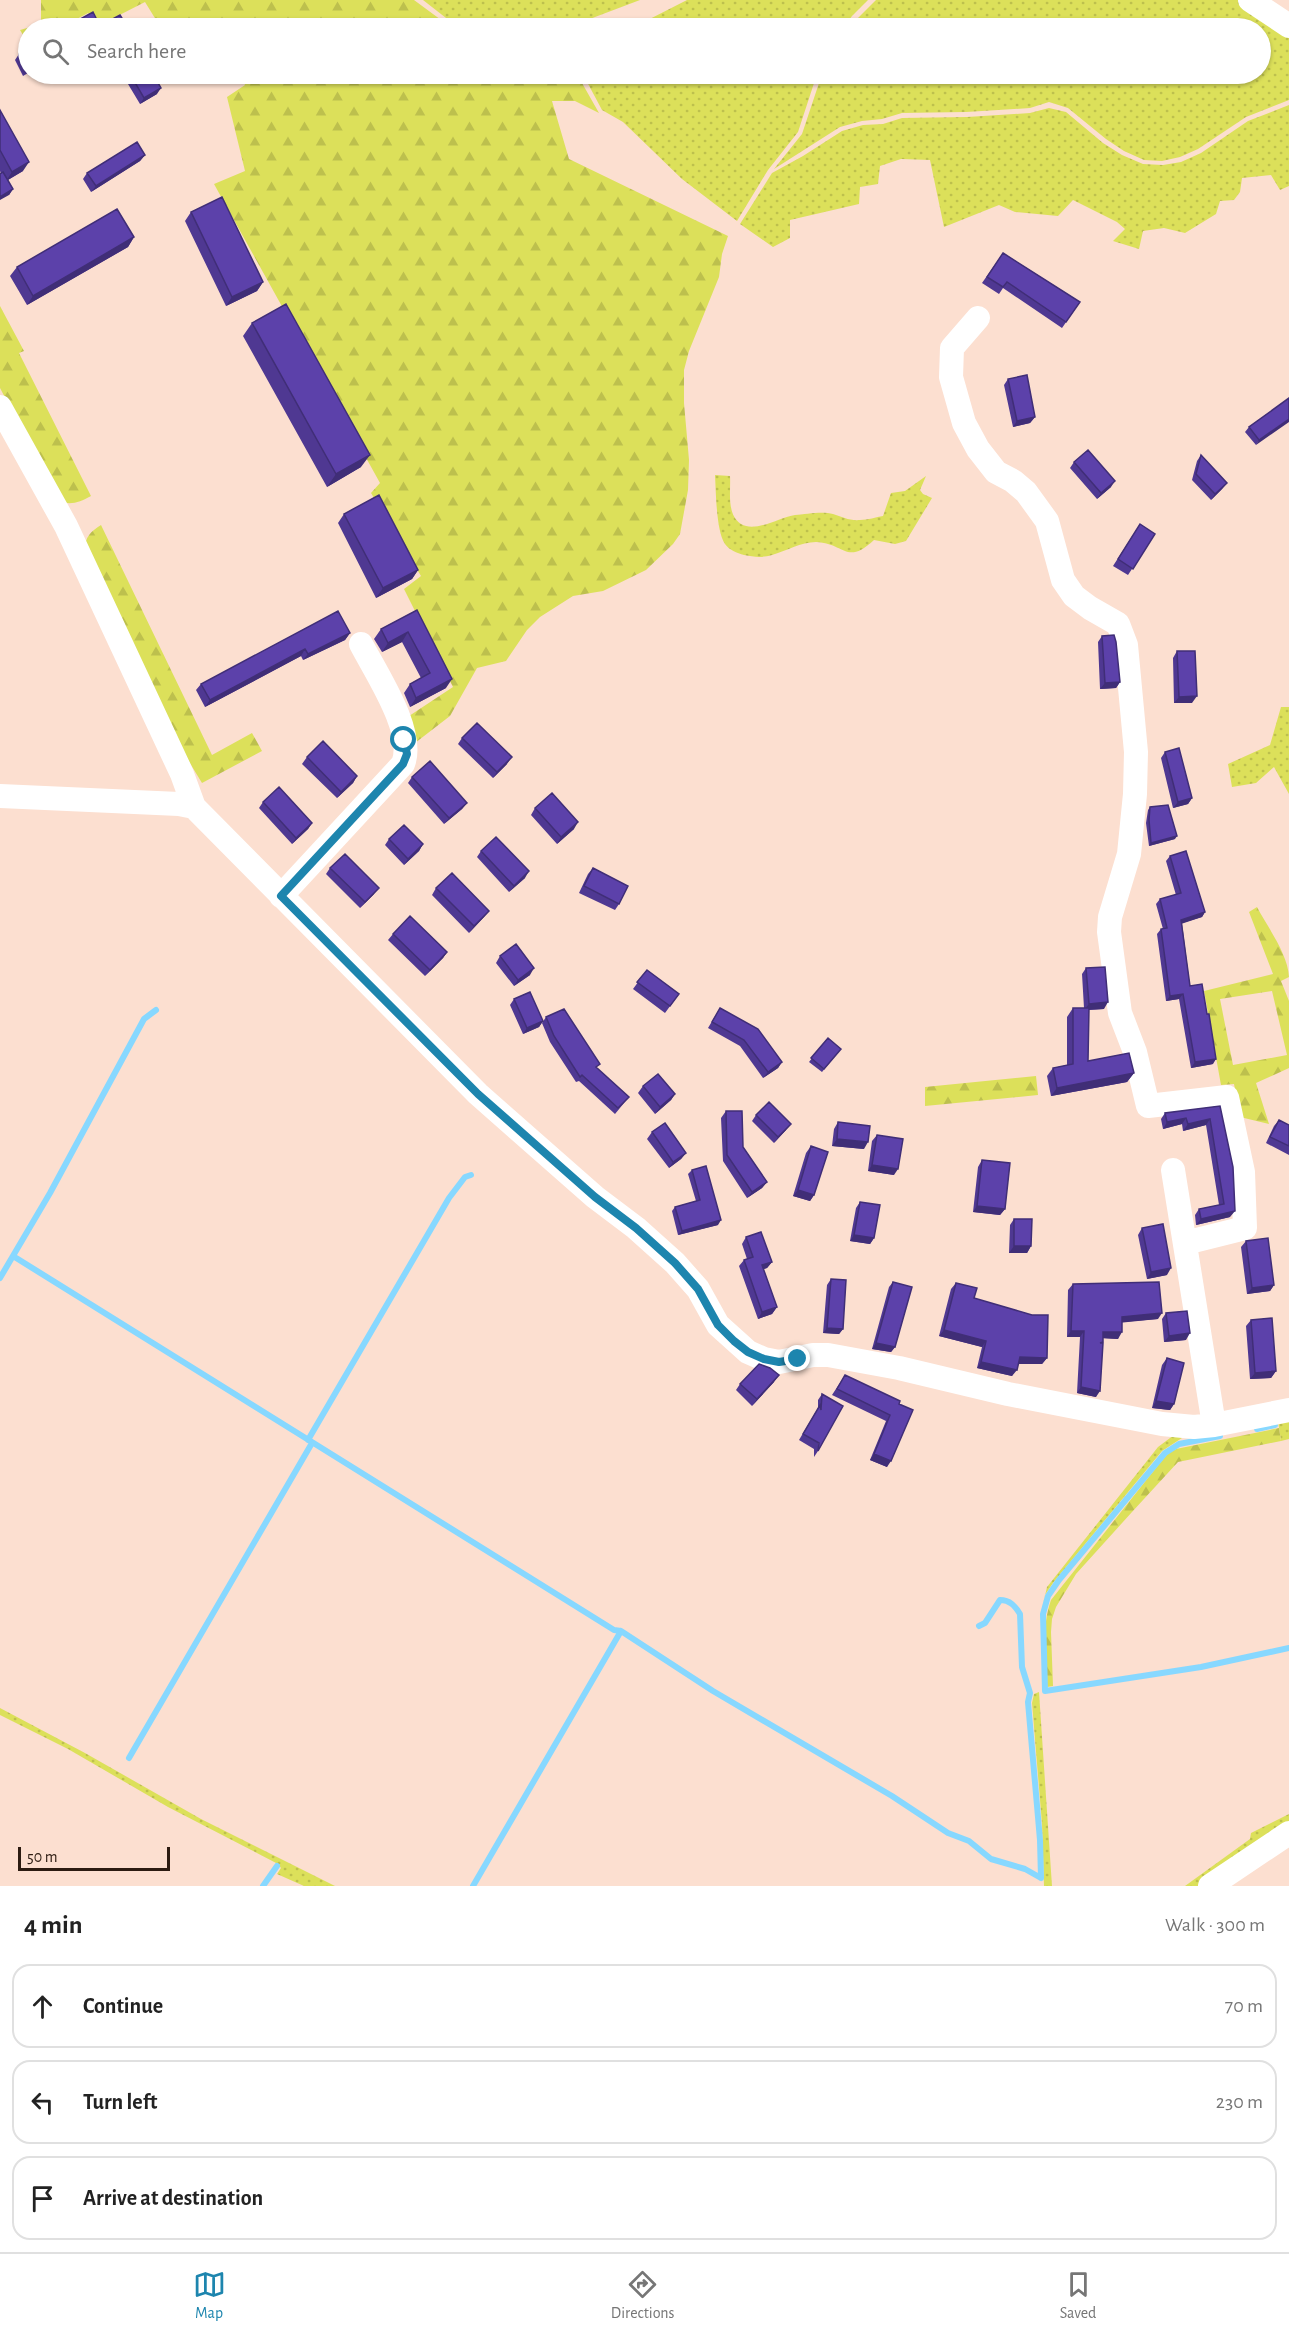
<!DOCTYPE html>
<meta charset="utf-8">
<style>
:root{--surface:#fff;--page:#f6f6f6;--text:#222;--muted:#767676;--line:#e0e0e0;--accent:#1d85ae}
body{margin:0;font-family:"Alegreya Sans",sans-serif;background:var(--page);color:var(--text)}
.scale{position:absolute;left:18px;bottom:15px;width:152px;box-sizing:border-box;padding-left:6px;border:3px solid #2c1b11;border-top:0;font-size:16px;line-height:21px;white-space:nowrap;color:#2c1b11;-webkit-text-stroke:4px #fcdfd0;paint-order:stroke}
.stop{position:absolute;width:18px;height:18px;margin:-14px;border:4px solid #1d85ae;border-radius:50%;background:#fff}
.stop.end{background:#1d85ae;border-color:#fff;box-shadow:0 2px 6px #0008}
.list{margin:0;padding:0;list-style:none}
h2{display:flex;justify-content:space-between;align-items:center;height:78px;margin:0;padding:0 24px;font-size:26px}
h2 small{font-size:20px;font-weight:400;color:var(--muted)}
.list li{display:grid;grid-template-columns:39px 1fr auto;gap:18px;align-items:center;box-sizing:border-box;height:84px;margin:0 12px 12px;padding:0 12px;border:2px solid var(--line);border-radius:18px}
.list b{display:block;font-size:22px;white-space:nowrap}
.list em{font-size:20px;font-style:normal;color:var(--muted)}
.icon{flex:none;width:33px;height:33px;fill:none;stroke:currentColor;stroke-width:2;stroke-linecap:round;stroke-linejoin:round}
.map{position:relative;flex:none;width:1289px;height:1886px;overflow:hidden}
.search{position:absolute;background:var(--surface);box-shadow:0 2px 4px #0004;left:18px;right:18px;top:18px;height:66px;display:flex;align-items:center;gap:15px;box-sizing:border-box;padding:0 21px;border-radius:33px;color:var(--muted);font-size:22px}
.sheet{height:366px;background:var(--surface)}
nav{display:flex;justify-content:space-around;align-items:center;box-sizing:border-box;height:84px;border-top:2px solid var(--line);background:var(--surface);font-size:16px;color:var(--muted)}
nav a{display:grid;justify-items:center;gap:3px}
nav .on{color:var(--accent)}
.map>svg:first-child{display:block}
.grass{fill:url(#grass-dots)}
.forest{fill:url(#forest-firs);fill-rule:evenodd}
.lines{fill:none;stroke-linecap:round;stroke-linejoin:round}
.stream{stroke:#87d8ff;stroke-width:6}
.minor{stroke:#fff;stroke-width:24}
.wall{fill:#4f3892}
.shaded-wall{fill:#402e77}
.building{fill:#5c41aa;stroke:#402e77;stroke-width:1.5}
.route{stroke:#1d85ae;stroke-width:8}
</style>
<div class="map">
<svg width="1289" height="1886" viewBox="0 0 1289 1886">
<defs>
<pattern id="grass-dots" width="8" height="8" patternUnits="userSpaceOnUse" patternTransform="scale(1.5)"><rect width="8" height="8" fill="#dce05a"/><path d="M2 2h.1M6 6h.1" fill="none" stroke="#bdc04d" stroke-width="1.8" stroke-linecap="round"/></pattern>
<pattern id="forest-firs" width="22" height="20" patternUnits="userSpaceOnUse" patternTransform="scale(1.5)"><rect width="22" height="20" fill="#dce05a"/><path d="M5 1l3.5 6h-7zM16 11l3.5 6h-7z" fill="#bdc04d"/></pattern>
</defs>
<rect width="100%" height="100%" fill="#fcdfd0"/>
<path class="grass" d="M423,0H640L566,28H480L455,25Z
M687,0H868L852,16L843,28H637L636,26Z
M876,0H1244L1289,29V100L1246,117L1198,149L1180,157L1162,161L1144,160L1124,151L1106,139L1068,108L1049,102L1030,108L966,112L902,113L882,119L862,121L840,127L774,169L802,134L822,74H1260V28H848Z
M600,74H817L798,132L768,170L737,221L682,179L623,122L602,110L586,80H602Z
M1289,105V186L1280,190L1271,175L1242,178L1240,192L1234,200L1220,201L1216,214L1185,233L1164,228L1143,231L1139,249L1113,241L1125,229L1117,222L1073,200L1058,216L1015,212L999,205L944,227L930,160L901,159L880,166L878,184L860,187L859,204L790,220V238L773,247L740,224L772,173L803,156L842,131L863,125L883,124L902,118L967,117L1030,113L1049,108L1066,112L1103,143L1122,155L1143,164L1163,165L1181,162L1201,153L1248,121Z
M715,475L730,476C731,491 726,514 741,524C756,533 780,517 795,515C806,514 823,511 833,514C842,517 850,521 860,520C868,520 876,517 883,516L891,493L905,491L926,476L920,490L923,494L932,498L906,541L895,544L874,540C846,566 845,543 816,542C801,542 786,551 772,555C762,558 754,557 744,555C737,553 729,550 725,544C716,531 716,491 715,475Z
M1281,707H1289V794L1274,767L1256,783L1232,787L1228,764L1270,745Z
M1289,1414V1439L1281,1441L1278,1421L1182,1438L1162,1451L1053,1583L1045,1595L1041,1613L1047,1587L1158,1447L1178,1432Z
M1039,1692L1052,1886H1044L1042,1824L1032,1703L1034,1694Z
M0,1708L85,1753L201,1819L335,1886H304L277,1874L281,1868L278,1864L168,1807L68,1749L0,1715Z
M1289,1814V1828L1201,1886H1185L1250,1839L1251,1833Z"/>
<path class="forest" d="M41,0H414L452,28H161L145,2L98,26L88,13L60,28H28V43L20,30L41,24Z
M241,74H567L582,83L599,113L575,101H552L569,159L728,236L722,254L719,277L689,351L684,370V403L689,460L688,490L680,534L673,544L646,570L603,591L573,596L540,617L527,630L506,661L477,668L450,716L415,743L406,718L453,687L404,589L421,576L371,493L380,483L214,184L245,171L227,97L245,85Z
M0,306L24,351L19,353L91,496C80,502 73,505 60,502L0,388Z
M101,525L212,755L252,733L262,751L202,783L188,760L84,550C86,536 90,532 101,525Z
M1257,907C1268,928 1288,954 1289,977L1281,981L1289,1001V1068L1256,1083L1269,1124L1240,1117L1234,1084L1221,1085L1204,991L1273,974L1249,912ZM1272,991L1287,1055L1233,1065L1220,999Z
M1036,1076L1038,1095L925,1106V1087Z
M1279,1428L1281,1441L1178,1462L1132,1512L1076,1574L1056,1607L1052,1619L1051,1632L1053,1686L1047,1687C1046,1659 1041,1628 1051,1600L1167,1454L1176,1449Z"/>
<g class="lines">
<path class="stream" d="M13,1256C213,1382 414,1504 614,1630L621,1631L713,1691L892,1796L948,1833L969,1841L991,1859L1025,1869L1041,1878
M0,1278L50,1193L144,1019L156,1010
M1257,1429L1275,1425
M1220,1436L1179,1444L1165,1453L1059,1580L1048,1596L1043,1614L1045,1691L1201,1667L1289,1648
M308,1440L449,1198L465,1177L471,1175
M979,1626L985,1623L1000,1600C1010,1600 1015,1606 1020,1614L1022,1667L1030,1693L1028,1702L1040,1840L1041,1878
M129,1758L312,1443
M263,1886L277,1866
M473,1886L621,1631"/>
<path class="minor" d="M1250,0L1289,26
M978,318L952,348L951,377L964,423L978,449L996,472L1013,481L1026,492L1047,521L1063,580L1074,596L1090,608L1118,624L1126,645L1136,752L1135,794L1129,854L1110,917L1109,932L1120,1013L1135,1052L1148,1106L1227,1097L1243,1172L1245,1228L1185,1243
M0,407L66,526L182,774L194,807
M0,796L179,804L194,807L478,1094L595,1197L636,1228L675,1263L698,1289L718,1325L748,1352L764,1359L779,1362L813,1355H828L899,1368L1008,1394L1162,1424L1194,1427L1214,1425L1289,1410
M281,896L403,764C416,732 376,673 361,644
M1173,1170L1214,1425
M1210,1886L1289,1833"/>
</g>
<path class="wall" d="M28,49V73L23,76L15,60L19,54Z
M122,74H153L157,94L140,104Z
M0,110L23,171L8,180L13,189L9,195L0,171Z
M145,155L140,161L91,192L83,179L87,173Z
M191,212L263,282L257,291L226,306L185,221Z
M134,237L128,247L27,305L10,276L17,267Z
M1003,253L1080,302L1062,328L1003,288L999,294L982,283Z
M252,323L361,467L327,487L243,336Z
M1008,379L1035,417L1030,423L1013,427L1004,385Z
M1289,398L1256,445L1245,432L1249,427Z
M1201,455L1227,483L1222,489L1211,500L1192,480L1197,461Z
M1074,462L1111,487L1097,499L1070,468Z
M344,514L418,570L412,579L376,598L338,523Z
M1140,524L1155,534L1128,575L1113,566Z
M417,610L446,688L410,707L404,693L410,684L421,678L402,642L382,652L374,639L381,629Z
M350,633L345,640L303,660L301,656L205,707L196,690L201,684Z
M1102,636L1120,682L1116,688L1100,689L1098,642Z
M1177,651L1192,703H1174L1173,658Z
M462,738L507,764L493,778L458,744Z
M1165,752L1192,798L1188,804L1173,808L1161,758Z
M307,757L357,776L353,783L337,798L302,764Z
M412,777L467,803L462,809L444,824L408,783Z
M263,802L312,823L308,829L292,844L259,808Z
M1150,807L1175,839L1149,846L1146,823L1148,810Z
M535,808L574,829L557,844L531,815Z
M389,839L423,844L419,851L404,865L385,845Z
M481,851L525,878L509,892L477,857Z
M1170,856L1205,912L1202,917L1182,923L1190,986L1213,1064L1191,1068L1179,999L1166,1001L1157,934L1161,929H1163L1156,904L1160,899L1176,895L1166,861Z
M330,868L374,894L360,908L326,874Z
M593,868L619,904L615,910L579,893L588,874Z
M436,888L489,911L484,917L469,933L432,895Z
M393,934L447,952L443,958L425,976L388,940Z
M500,956L530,975L514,986L496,963Z
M1086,968L1104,1009L1089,1010L1088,1061L1134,1073L1127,1082L1051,1096L1047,1076L1053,1068L1067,1065V1017L1073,1008H1084L1082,974Z
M647,970L679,994L665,1013L633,989Z
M514,999L543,1021L539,1027L523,1034L510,1005Z
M720,1008L782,1062L778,1068L763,1078L740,1046L708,1028Z
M546,1017L597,1068L629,1097L615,1114L579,1081L576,1082L550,1042L542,1023Z
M828,1038L841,1049L822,1072L809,1062Z
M643,1086L675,1094L671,1100L655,1114L638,1093Z
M1220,1106L1230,1217L1196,1225L1195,1215L1199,1209L1219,1205L1206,1125L1183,1131L1182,1124L1163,1129L1161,1119L1165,1113Z
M726,1111L743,1147L767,1182L762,1188L747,1198L723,1161L721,1118Z
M756,1115L786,1130L774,1143L752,1121Z
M1279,1120L1289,1125V1155L1266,1143L1274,1126Z
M838,1122L864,1149L832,1146L834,1129Z
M652,1132L686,1153L681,1159L669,1168L647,1139Z
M877,1135L894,1175L868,1171L872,1141Z
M811,1146L814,1195L810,1201L793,1196L806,1153Z
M982,1160L1005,1209L1000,1215L973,1212L978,1167Z
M692,1170L718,1225L678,1235L672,1211L675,1207L696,1201L688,1174Z
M860,1202L874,1238L870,1244L850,1241L856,1208Z
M1014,1219L1031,1246L1027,1253H1009L1010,1225Z
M1142,1228L1167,1275L1147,1279L1138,1235Z
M746,1237L772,1262L767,1268L763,1269L777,1307L772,1314L758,1319L739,1266L744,1260L747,1259L742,1244Z
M1246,1241L1274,1285L1270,1291L1247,1294L1241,1247Z
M831,1279L843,1329L839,1334L823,1333L827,1285Z
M893,1282L895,1347L891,1352L872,1349L889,1287Z
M956,1283L1047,1358L1042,1364H1018L1012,1376L977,1368L982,1347L939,1336L951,1289Z
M1073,1284L1158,1319L1122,1322L1118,1339L1103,1338L1096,1397L1077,1393L1080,1337H1067L1068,1290Z
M1166,1313L1186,1340L1164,1342L1162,1319Z
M1251,1320L1276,1371L1271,1378L1250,1379L1246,1326Z
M1167,1358L1174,1404L1170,1410L1152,1408L1162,1365Z
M845,1375L899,1404L887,1467L870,1460L886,1421L832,1395Z
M774,1382L752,1406L736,1390L740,1384Z
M822,1394L818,1451L814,1457V1449L799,1440L818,1408V1400Z"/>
<path class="shaded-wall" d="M161,88L157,94L140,104L144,98Z
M145,155L140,161L91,192L96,186Z
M29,162L23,171L6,181L12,172Z
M13,189L9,195L0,200V197Z
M134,237L128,247L27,305L33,296Z
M263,282L257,291L226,306L232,297Z
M1035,417L1030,423L1013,427L1017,421Z
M1289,419V422L1256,445L1259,440Z
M370,455L361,467L327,487L336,474Z
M1115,481L1111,487L1097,499L1101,493Z
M1227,483L1222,489L1211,500L1215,494Z
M418,570L412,579L376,598L383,588Z
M408,632L402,642L382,652L388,643Z
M350,633L345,640L303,660L308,654Z
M305,649L301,656L205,707L210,700Z
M452,679L446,688L410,707L416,698Z
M1120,682L1116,688L1100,689L1105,683Z
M1197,696L1192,703H1174L1179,697Z
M512,757L507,764L493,778L497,772Z
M357,776L353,783L337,798L341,792Z
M1192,798L1188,804L1173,808L1178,802Z
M467,803L462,809L444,824L449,818Z
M578,822L574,829L557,844L561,837Z
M312,823L308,829L292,844L296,838Z
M1177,836L1175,839L1149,846L1151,843Z
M423,844L419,851L404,865L408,859Z
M529,871L525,878L509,892L514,886Z
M379,888L374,894L360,908L365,902Z
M489,911L484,917L469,933L474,926Z
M1205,912L1202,917L1178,925L1181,920Z
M447,952L443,958L425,976L430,970Z
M534,968L530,975L514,986L518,980Z
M1183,994L1179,999L1166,1001L1170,996Z
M1108,1002L1104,1009L1084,1010L1089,1004Z
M543,1021L539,1027L523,1034L527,1028Z
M1216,1059L1213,1064L1191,1068L1195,1062Z
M782,1062L778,1068L763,1078L768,1072Z
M1134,1073L1127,1082L1051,1096L1057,1088Z
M675,1094L671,1100L655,1114L660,1107Z
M1186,1118L1182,1124L1163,1129L1167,1122Z
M1210,1119L1206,1125L1183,1131L1188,1124Z
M791,1124L786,1130L774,1143L778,1137Z
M837,1139L868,1142L864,1149L832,1146Z
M686,1153L681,1159L669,1168L673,1162Z
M872,1165L898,1169L894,1175L868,1171Z
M767,1182L762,1188L747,1198L752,1192Z
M798,1190L814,1195L810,1201L793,1196Z
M977,1206L1005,1209L1000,1215L973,1212Z
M1235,1211L1230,1217L1196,1225L1201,1219Z
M721,1220L718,1225L678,1235L682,1231Z
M854,1235L874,1238L870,1244L850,1241Z
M1014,1246H1031L1027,1253H1009Z
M772,1262L767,1268L758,1271L762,1265Z
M1171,1268L1167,1275L1147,1279L1151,1272Z
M1274,1285L1270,1291L1247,1294L1252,1288Z
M777,1307L772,1314L758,1319L762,1312Z
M1162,1313L1158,1319L1118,1323L1122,1317Z
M827,1328L843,1329L839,1334L823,1333Z
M944,1330L986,1341L982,1347L939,1336Z
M1071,1331H1084L1080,1337H1067Z
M1103,1332H1122L1118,1339L1099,1338Z
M1190,1333L1186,1340L1164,1342L1169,1336Z
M876,1343L895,1347L891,1352L872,1349Z
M1020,1357L1047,1358L1042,1364H1015Z
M981,1362L1017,1370L1012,1376L977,1368Z
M1276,1371L1271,1378L1250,1379L1255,1373Z
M779,1375L774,1382L752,1406L757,1399Z
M1081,1387L1100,1391L1096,1397L1077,1393Z
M1156,1401L1174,1404L1170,1410L1152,1408Z
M874,1454L891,1461L887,1467L870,1460Z"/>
<path class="building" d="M93,12L101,28H64Z
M120,15L128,28H105L103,24Z
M28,49V70L19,54Z
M130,74H153L161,88L144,98Z
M0,110L29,162L12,172L0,150Z
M137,142L145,155L96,186L87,173Z
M3,172L13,189L0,197V174Z
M222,197L263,282L232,297L191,212Z
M117,209L134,237L33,296L17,267Z
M1003,253L1080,302L1066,322L1007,282L1003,287L987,277Z
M286,304L370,455L336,474L252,323Z
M1027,375L1035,417L1017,421L1008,379Z
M1289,398V419L1259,440L1249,427Z
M1088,450L1115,481L1101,493L1074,462Z
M1201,455L1227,483L1215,494L1196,474Z
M379,495L418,570L383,588L344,514Z
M1140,524L1155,534L1133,569L1118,559Z
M417,610L452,679L416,698L410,684L430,673L408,632L388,643L381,629Z
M338,611L350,633L308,654L305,649L210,700L201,684Z
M1114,635L1116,642L1120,682L1105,683L1102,636Z
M1177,651H1195L1197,696L1179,697Z
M477,723L512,757L497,772L462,738Z
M323,741L357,776L341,792L307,757Z
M1179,748L1192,798L1178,802L1165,752Z
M430,761L467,803L449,818L412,777Z
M279,787L312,823L296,838L263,802Z
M552,793L578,822L561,837L535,808Z
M1168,805L1177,836L1151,843L1149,820L1150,807Z
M404,825L423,844L408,859L389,839Z
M496,837L529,871L514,886L481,851Z
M1186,851L1205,912L1181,920L1190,986L1202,984L1207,1014H1209L1216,1059L1195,1062L1183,994L1170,996L1161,929L1167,928L1160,899L1181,893L1170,856Z
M345,854L379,888L365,902L330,868Z
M593,868L628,886L619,904L584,886Z
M452,873L489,911L474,926L436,888Z
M410,916L447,952L430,970L393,934Z
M516,944L534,968L518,980L500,956Z
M1105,967L1108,1002L1089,1004L1086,968Z
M647,970L679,994L670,1006L637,982Z
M530,992L543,1021L527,1028L514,999Z
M720,1008L758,1029L782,1062L768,1072L744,1040L712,1022Z
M1073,1008H1089L1088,1061L1129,1053L1134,1073L1057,1088L1053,1068L1073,1064Z
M564,1009L600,1064L596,1067L629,1097L618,1108L582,1075L580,1077L554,1036L546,1017Z
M828,1038L841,1049L824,1069L811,1058Z
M658,1074L675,1094L660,1107L643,1086Z
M769,1102L791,1124L778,1137L756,1115Z
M1220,1106L1233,1167L1235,1211L1201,1219L1199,1209L1224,1204L1210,1119L1188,1124L1186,1118L1167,1122L1165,1113Z
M726,1111H742L743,1147L767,1182L752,1192L727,1155Z
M1279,1120L1289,1125V1146L1270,1137Z
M838,1122L870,1126L868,1142L837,1139Z
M665,1123L686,1153L673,1162L652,1132Z
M877,1135L903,1139L898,1169L872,1165Z
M811,1146L828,1152L814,1195L798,1190Z
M982,1160L1010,1163L1005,1209L977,1206Z
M706,1166L721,1220L682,1231L675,1207L700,1200L692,1170Z
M860,1202L880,1205L874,1238L854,1235Z
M1014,1219H1032L1031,1246H1014Z
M1163,1224L1171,1268L1151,1272L1142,1228Z
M761,1232L772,1262L762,1265L777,1307L762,1312L744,1260L753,1257L746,1237Z
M1268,1238L1274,1285L1252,1288L1246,1241Z
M831,1279L846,1280L843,1329L827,1328Z
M893,1282L912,1287L895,1347L876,1343Z
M1159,1282L1162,1313L1122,1317V1332H1103V1342L1100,1343H1103L1100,1391L1081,1387L1084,1331H1071L1073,1284Z
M956,1283L977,1288L974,1298L1032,1315H1048L1047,1358L1020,1357L1017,1370L981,1362L986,1341L944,1330Z
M1187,1311L1190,1333L1169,1336L1166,1313Z
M1272,1318L1276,1371L1255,1373L1251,1320Z
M1167,1358L1184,1363L1174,1404L1156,1401Z
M759,1364L770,1368L779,1375L757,1399L740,1384Z
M845,1375L900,1401L899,1404L913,1410L891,1461L874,1454L890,1415L837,1389Z
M822,1394L843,1406L818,1451L819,1443L803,1434L820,1405L821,1410Z"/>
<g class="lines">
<path class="route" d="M404,740L407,754L403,764L281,896L478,1094L595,1197L636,1228L675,1263L698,1289L718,1325L734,1341L748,1352L764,1359L779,1362L798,1359"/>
</g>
</svg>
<div class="scale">50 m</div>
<div class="stop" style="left:404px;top:740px"></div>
<div class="stop end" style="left:798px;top:1359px"></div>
<div class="search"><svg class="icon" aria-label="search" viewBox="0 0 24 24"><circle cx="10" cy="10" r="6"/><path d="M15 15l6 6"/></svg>Search here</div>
</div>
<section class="sheet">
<h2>4 min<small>Walk · 300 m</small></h2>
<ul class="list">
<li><svg class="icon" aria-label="ahead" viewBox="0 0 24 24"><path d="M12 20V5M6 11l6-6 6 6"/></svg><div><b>Continue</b></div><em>70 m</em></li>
<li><svg class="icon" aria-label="left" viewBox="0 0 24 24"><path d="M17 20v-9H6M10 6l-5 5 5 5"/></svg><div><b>Turn left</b></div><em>230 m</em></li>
<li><svg class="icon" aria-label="arrive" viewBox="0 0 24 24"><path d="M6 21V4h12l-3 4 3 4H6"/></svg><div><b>Arrive at destination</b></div></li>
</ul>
</section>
<nav>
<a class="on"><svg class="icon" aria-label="map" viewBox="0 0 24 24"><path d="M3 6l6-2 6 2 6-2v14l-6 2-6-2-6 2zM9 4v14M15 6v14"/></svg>Map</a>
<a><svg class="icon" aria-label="directions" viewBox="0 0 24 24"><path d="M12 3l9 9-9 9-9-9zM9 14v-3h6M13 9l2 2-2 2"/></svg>Directions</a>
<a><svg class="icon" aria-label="saved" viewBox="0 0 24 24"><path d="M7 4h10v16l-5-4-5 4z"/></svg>Saved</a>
</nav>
